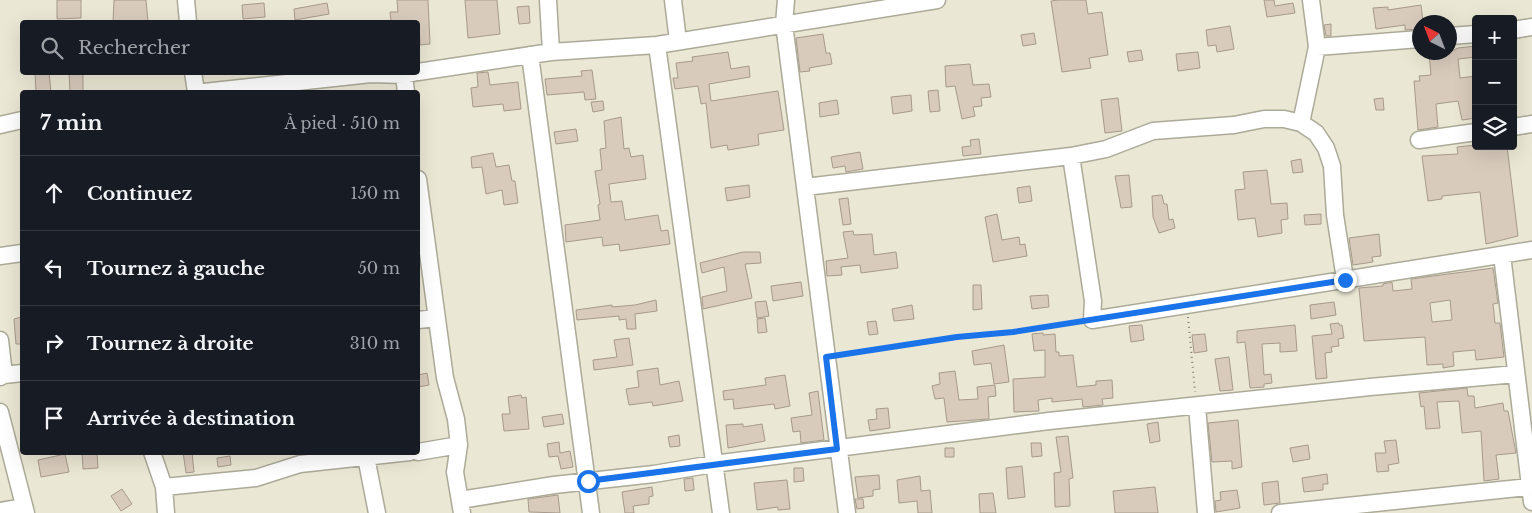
<!DOCTYPE html>
<html lang="fr">
<meta charset="utf-8">
<style>
:root{--surface:#171b24;--page:#20242c;--text:#f1f3f6;--muted:#9ea1a6;--line:#363941}
body{margin:0;font-family:"Libre Baskerville",serif;background:var(--page);color:var(--text)}
.controls{position:absolute;right:15px;top:15px;display:grid;overflow:hidden;border-radius:5px;box-shadow:0 5px 20px #0002}
.controls button{width:45px;height:45px;display:grid;place-items:center;padding:0;border:0;border-bottom:1px solid var(--line);background:var(--surface);color:var(--text);font:25px sans-serif}
.compass{position:absolute;left:1412px;top:15px;width:45px;height:45px;border-radius:50%;background:var(--surface);box-shadow:0 5px 20px #0002;rotate:318deg}
.stop{position:absolute;width:15px;height:15px;margin:-11px;border:4px solid #1a73e8;border-radius:50%;background:#fff}
.stop.end{background:#1a73e8;border-color:#fff;box-shadow:0 1px 5px #0008}
.list{margin:0;padding:0;list-style:none}
h2{display:flex;justify-content:space-between;align-items:center;height:65px;margin:0;padding:0 20px;font-size:21px}
h2 small{font-size:16px;font-weight:400;color:var(--muted)}
.list li{display:grid;grid-template-columns:32px 1fr auto;gap:15px;align-items:center;box-sizing:border-box;height:75px;padding:0 20px;border-top:1px solid var(--line)}
.list b{display:block;font-size:19px;white-space:nowrap}
.list em{font-size:16px;font-style:normal;color:var(--muted)}
.icon{flex:none;width:28px;height:28px;fill:none;stroke:currentColor;stroke-width:2;stroke-linecap:round;stroke-linejoin:round}
.map{position:relative;flex:none;width:1532px;height:513px;overflow:hidden}
.search{position:absolute;background:var(--surface);box-shadow:0 5px 20px #0002;left:20px;top:20px;width:400px;height:55px;display:flex;align-items:center;gap:12px;box-sizing:border-box;padding:0 18px;border-radius:5px;color:var(--muted);font-size:19px}
.panel{position:absolute;background:var(--surface);box-shadow:0 5px 20px #0002;left:20px;top:90px;width:400px;height:365px;border-radius:5px}
.map>svg:first-child{display:block}
.building{fill:#d8cbbc;stroke:#a79a8c;fill-rule:evenodd}
.lines{fill:none;stroke-linecap:round;stroke-linejoin:round}
.minor-casing{stroke:#acaa98;stroke-width:19}
.path{stroke:#828074;stroke-width:2;stroke-dasharray:1 4;stroke-linecap:butt}
.minor{stroke:#fff;stroke-width:16}
.route{stroke:#1a73e8;stroke-width:6}
</style>
<div class="map">
<svg width="1532" height="513" viewBox="0 0 1532 513">
<rect width="100%" height="100%" fill="#eae7d4"/>
<path class="building" d="M57,0H81V18L57,19Z
M114,0H146L148,22H113Z
M397,0H428L430,44L420,45L419,22L391,21L390,12H398Z
M465,0H497L500,34L468,38Z
M1058,0H1086L1088,14L1102,12L1108,55L1089,58L1091,68L1062,72L1051,1Z
M1264,0H1274L1275,6L1293,3L1295,13L1267,17Z
M264,3L265,17L243,19L242,5Z
M327,3L329,14L295,20L294,9Z
M1421,5L1423,22H1420V29L1405,30V25L1376,29L1373,8L1388,7V10Z
M529,6L530,23L519,24L517,7Z
M1331,24V36H1326L1324,25Z
M1230,26L1234,49L1217,52L1216,45L1208,46L1206,30Z
M1034,33L1036,44L1023,46L1021,35Z
M823,34L826,53H830L832,64L809,68L810,71L800,72L796,38Z
M1476,46V57L1458,59L1460,78L1476,76V118L1462,120L1458,101L1436,104L1438,127L1418,130L1414,81H1420L1419,76L1431,75L1429,52H1450L1458,48Z
M1141,50L1143,60L1129,62L1127,52Z
M728,52L731,69L749,66L750,77L709,84L711,101L778,91L784,130L758,134L759,145L728,150L727,145L711,148L706,103L701,104L698,86L675,89L673,78H678L676,63L693,61L692,57Z
M1198,52L1200,68L1178,71L1176,54Z
M970,64L973,85L989,84L991,97L981,98L982,106L973,107L975,116L962,119L955,86L946,87L945,66Z
M592,70L596,99L585,100L584,92L547,95L545,79L582,76L581,71Z
M35,72H49L51,92H36Z
M69,72H83V92H70Z
M488,72L490,85L518,82L521,109L504,111L503,104L473,107L471,88L478,87L477,73Z
M938,90L940,111L930,112L928,91Z
M911,95L912,111L893,114L891,97Z
M1118,98L1122,131L1105,133L1101,100Z
M1383,98L1384,110H1376L1374,99Z
M837,100L839,114L820,117L819,103Z
M603,101L604,110L593,112L591,102Z
M621,117L624,149L629,148L631,157L643,155L646,179L609,184L611,202L622,201L625,220L658,215L661,231L668,230L670,244L620,251L619,244L603,246L602,237L566,242L565,225L600,220L598,205L600,204L595,171L602,170L600,149L606,148L604,121Z
M576,129L578,141L556,144L554,132Z
M979,139L981,154L963,156L962,147L971,146L970,140Z
M1476,145L1507,146L1518,236L1486,244L1480,192L1442,196V199L1428,201L1422,156L1458,154L1457,147Z
M860,152L863,169L846,172L845,166L833,168L831,157Z
M493,153L496,167L509,165L512,181H515L518,203L504,205L502,190L486,194L482,167L472,168L471,157Z
M1301,159L1303,172L1293,173L1291,161Z
M1267,170L1271,204L1287,203L1288,219L1281,220L1282,233L1258,237L1255,218L1238,220L1235,190L1245,189L1243,172Z
M1129,175L1132,207L1121,208L1115,176Z
M749,185L750,197L727,201L725,188Z
M1030,186L1032,201L1019,203L1017,188Z
M1162,195L1164,204H1167L1169,220L1173,219L1175,228L1159,233L1153,217L1152,196Z
M848,198L851,224L843,225L839,199Z
M997,214L1002,240L1019,237L1020,245L1025,244L1027,256L993,262L985,217Z
M1321,214V224L1305,225L1304,215Z
M853,231L854,235L872,234L874,255L896,252L898,268L861,273L860,265L841,267L842,275L827,276L826,261L848,258L843,232Z
M1379,234L1381,256L1372,257L1373,262L1353,265L1349,238Z
M743,252H760L761,263L745,264L752,298L703,309L702,297L727,291L724,267L702,273L700,263Z
M1493,268L1498,303L1493,304L1495,323H1500L1504,357L1476,360L1475,350L1453,352L1454,366L1443,368V364L1427,365L1425,337L1364,341L1359,288L1383,286V284L1392,282L1393,291L1412,289L1411,279ZM1450,300L1452,320L1432,322L1430,303Z
M801,282L803,296L773,301L771,286Z
M973,285H981L982,309L973,310Z
M1048,295L1049,307L1032,309L1030,296Z
M656,300L657,311L635,314L636,329H627L626,319L619,320V316L577,320L576,310L612,305V307L635,305Z
M766,301L769,316L757,318L755,302Z
M1334,302L1336,315L1311,319L1310,305Z
M912,305L914,319L894,321L892,309Z
M22,317V344H16L14,319Z
M765,318L767,332L758,333L757,319Z
M876,321L878,334L869,335L867,322Z
M1339,323V325H1342L1344,338L1338,339L1339,346L1331,347L1332,352L1325,353L1327,378L1316,379L1312,336L1332,334L1330,324Z
M1142,325L1144,340L1131,342L1129,326Z
M1295,325L1297,351L1280,352V343L1262,344L1264,375L1271,374L1272,383L1264,384V387L1250,388L1245,342L1237,343V331Z
M1043,333V335L1055,334L1056,352H1059V356L1073,355L1077,387L1096,385V381L1112,380L1113,398L1102,399L1103,405L1083,407L1082,399L1052,402V398L1038,400L1039,411L1014,412L1013,379L1045,377V350L1034,351L1032,334Z
M1205,334L1207,351L1194,353L1192,335Z
M629,338L633,365L594,370L593,360L617,357L614,340Z
M1004,345L1009,382L994,384L991,363L974,365L972,351Z
M1229,357L1233,390L1220,391L1215,359Z
M658,368L660,385L679,381L683,401L653,406L652,402L629,405L626,389L639,387L637,371Z
M955,371L959,400L978,399L977,387L995,385L996,396L988,397L989,419L947,422L944,398L935,399L932,386L940,384L939,373Z
M427,373L429,385L418,387V375Z
M785,375L790,406L775,409L774,404L734,409L733,399L724,400L723,391L766,385L765,378Z
M1467,388L1468,396H1474L1475,408L1503,403L1504,411H1508L1516,453L1496,455L1499,479L1484,481L1481,431L1462,433L1459,401L1437,402L1440,428L1426,429L1424,406L1421,407L1419,393Z
M818,391L824,440L801,443L800,431L793,432L791,418L812,415L809,393Z
M521,395L522,398L526,397L529,429L504,431L502,414H510L508,397Z
M888,408L890,428L870,431L868,420L877,419L876,409Z
M562,414L564,424L544,427L542,417Z
M1238,420L1242,467L1232,469V461L1212,462L1208,423Z
M1158,422L1160,441L1150,443L1147,424Z
M743,424V427L762,424L765,441L728,448L726,425Z
M679,435L680,446L670,447L668,437Z
M1068,436L1073,478L1069,479L1070,506L1055,507L1054,473L1061,472L1056,437Z
M1396,440L1399,463L1388,465L1389,471L1377,472L1375,453H1386L1384,441Z
M559,442L560,453L570,451L573,467L561,469L558,456L549,457L547,444Z
M1031,443H1041L1042,456L1032,457Z
M1308,445L1310,459L1293,462L1290,448Z
M945,448H954V457H945Z
M82,452H97L98,468L83,469Z
M183,452H192L194,472L186,473Z
M65,454L69,472L41,477L38,460Z
M230,456L231,465L218,467L217,458Z
M1022,466L1025,497L1008,499L1006,468Z
M794,468H803L804,481L794,482Z
M1327,474L1328,484H1323V490L1304,492L1302,478Z
M879,475L880,489L873,490V496L858,498L855,477Z
M920,476L921,491L930,490L932,513H918L917,501L899,503L897,480Z
M693,478L694,490L685,491L684,479Z
M787,480L790,509L778,510V507L757,510L754,483Z
M1278,481L1280,503L1264,505L1262,483Z
M652,487L653,496L649,497V504L633,506L634,513H625L622,492Z
M1155,487L1158,513H1115L1113,491Z
M122,489L132,504L121,511L111,496Z
M1237,490L1240,508L1216,512L1215,501L1221,500L1220,492Z
M993,493L996,513H980L979,494Z
M558,495L560,513L529,512L528,499Z
M855,499H863L864,508L857,509Z"/>
<g class="lines">
<defs>
<path id="minor" d="M186,0L188,22
M548,0L551,52
M673,0L678,41
M786,0L784,24L847,513
M1513,30L1532,27
M1450,36L1476,34
M657,45L721,513
M1317,47L1420,39
M530,55L591,513
M193,72L196,92
M418,72L551,52L657,45L937,0
M404,75L406,92
M204,92L371,74L404,75L417,72
M1301,123L1317,47L1311,0
M0,125L22,120
M1513,127L1532,124
M1419,140L1476,132
M1071,156L1093,301L1092,320L1532,250
M418,179L445,378L456,419L459,445L455,472L462,513
M805,187L1071,156L1106,149L1153,131L1234,125L1264,119H1284L1301,123L1316,133L1326,148L1332,166L1335,215L1345,279
M1502,255L1532,502
M0,256L22,253
M418,320L436,318
M0,340L4,375L0,377
M4,375L22,373
M1197,406L1206,513
M0,412L26,513
M152,452L164,487L166,513
M418,452L459,445
M366,457L377,513
M164,487L256,478L300,464L410,452
M460,500L554,485L654,474L713,464L1049,421L1370,387L1516,374
M0,511L24,507
M1280,513L1529,487"/>
</defs>
<use href="#minor" class="minor-casing"/>
<path class="path" d="M1188,317L1195,392
M841,355L957,337L1013,332L1078,321"/>
<use href="#minor" class="minor"/>
</g>
<g class="lines">
<path class="route" d="M588,481L837,449L826,357L957,337L1013,332L1345,280"/>
</g>
</svg>
<div class="controls">
<button>+</button>
<button>−</button>
<button><svg class="icon" aria-label="layers" viewBox="0 0 24 24"><path d="M12 4l9 5-9 5-9-5zM3 14l9 5 9-5"/></svg></button>
</div>
<svg class="compass" viewBox="-18 -18 36 36"><path d="M0-13l5 13h-10z" fill="#e53935"/><path d="M0 13l5-13h-10z" fill="#9ea1a6"/></svg>
<div class="stop" style="left:588px;top:481px"></div>
<div class="stop end" style="left:1345px;top:280px"></div>
<div class="search"><svg class="icon" aria-label="search" viewBox="0 0 24 24"><circle cx="10" cy="10" r="6"/><path d="M15 15l6 6"/></svg>Rechercher</div>
<section class="panel">
<h2>7 min<small>À pied · 510 m</small></h2>
<ul class="list">
<li><svg class="icon" aria-label="ahead" viewBox="0 0 24 24"><path d="M12 20V5M6 11l6-6 6 6"/></svg><div><b>Continuez</b></div><em>150 m</em></li>
<li><svg class="icon" aria-label="left" viewBox="0 0 24 24"><path d="M17 20v-9H6M10 6l-5 5 5 5"/></svg><div><b>Tournez à gauche</b></div><em>50 m</em></li>
<li><svg class="icon" aria-label="right" viewBox="0 0 24 24"><path d="M7 20v-9h11M14 6l5 5-5 5"/></svg><div><b>Tournez à droite</b></div><em>310 m</em></li>
<li><svg class="icon" aria-label="arrive" viewBox="0 0 24 24"><path d="M6 21V4h12l-3 4 3 4H6"/></svg><div><b>Arrivée à destination</b></div></li>
</ul>
</section>
</div>
